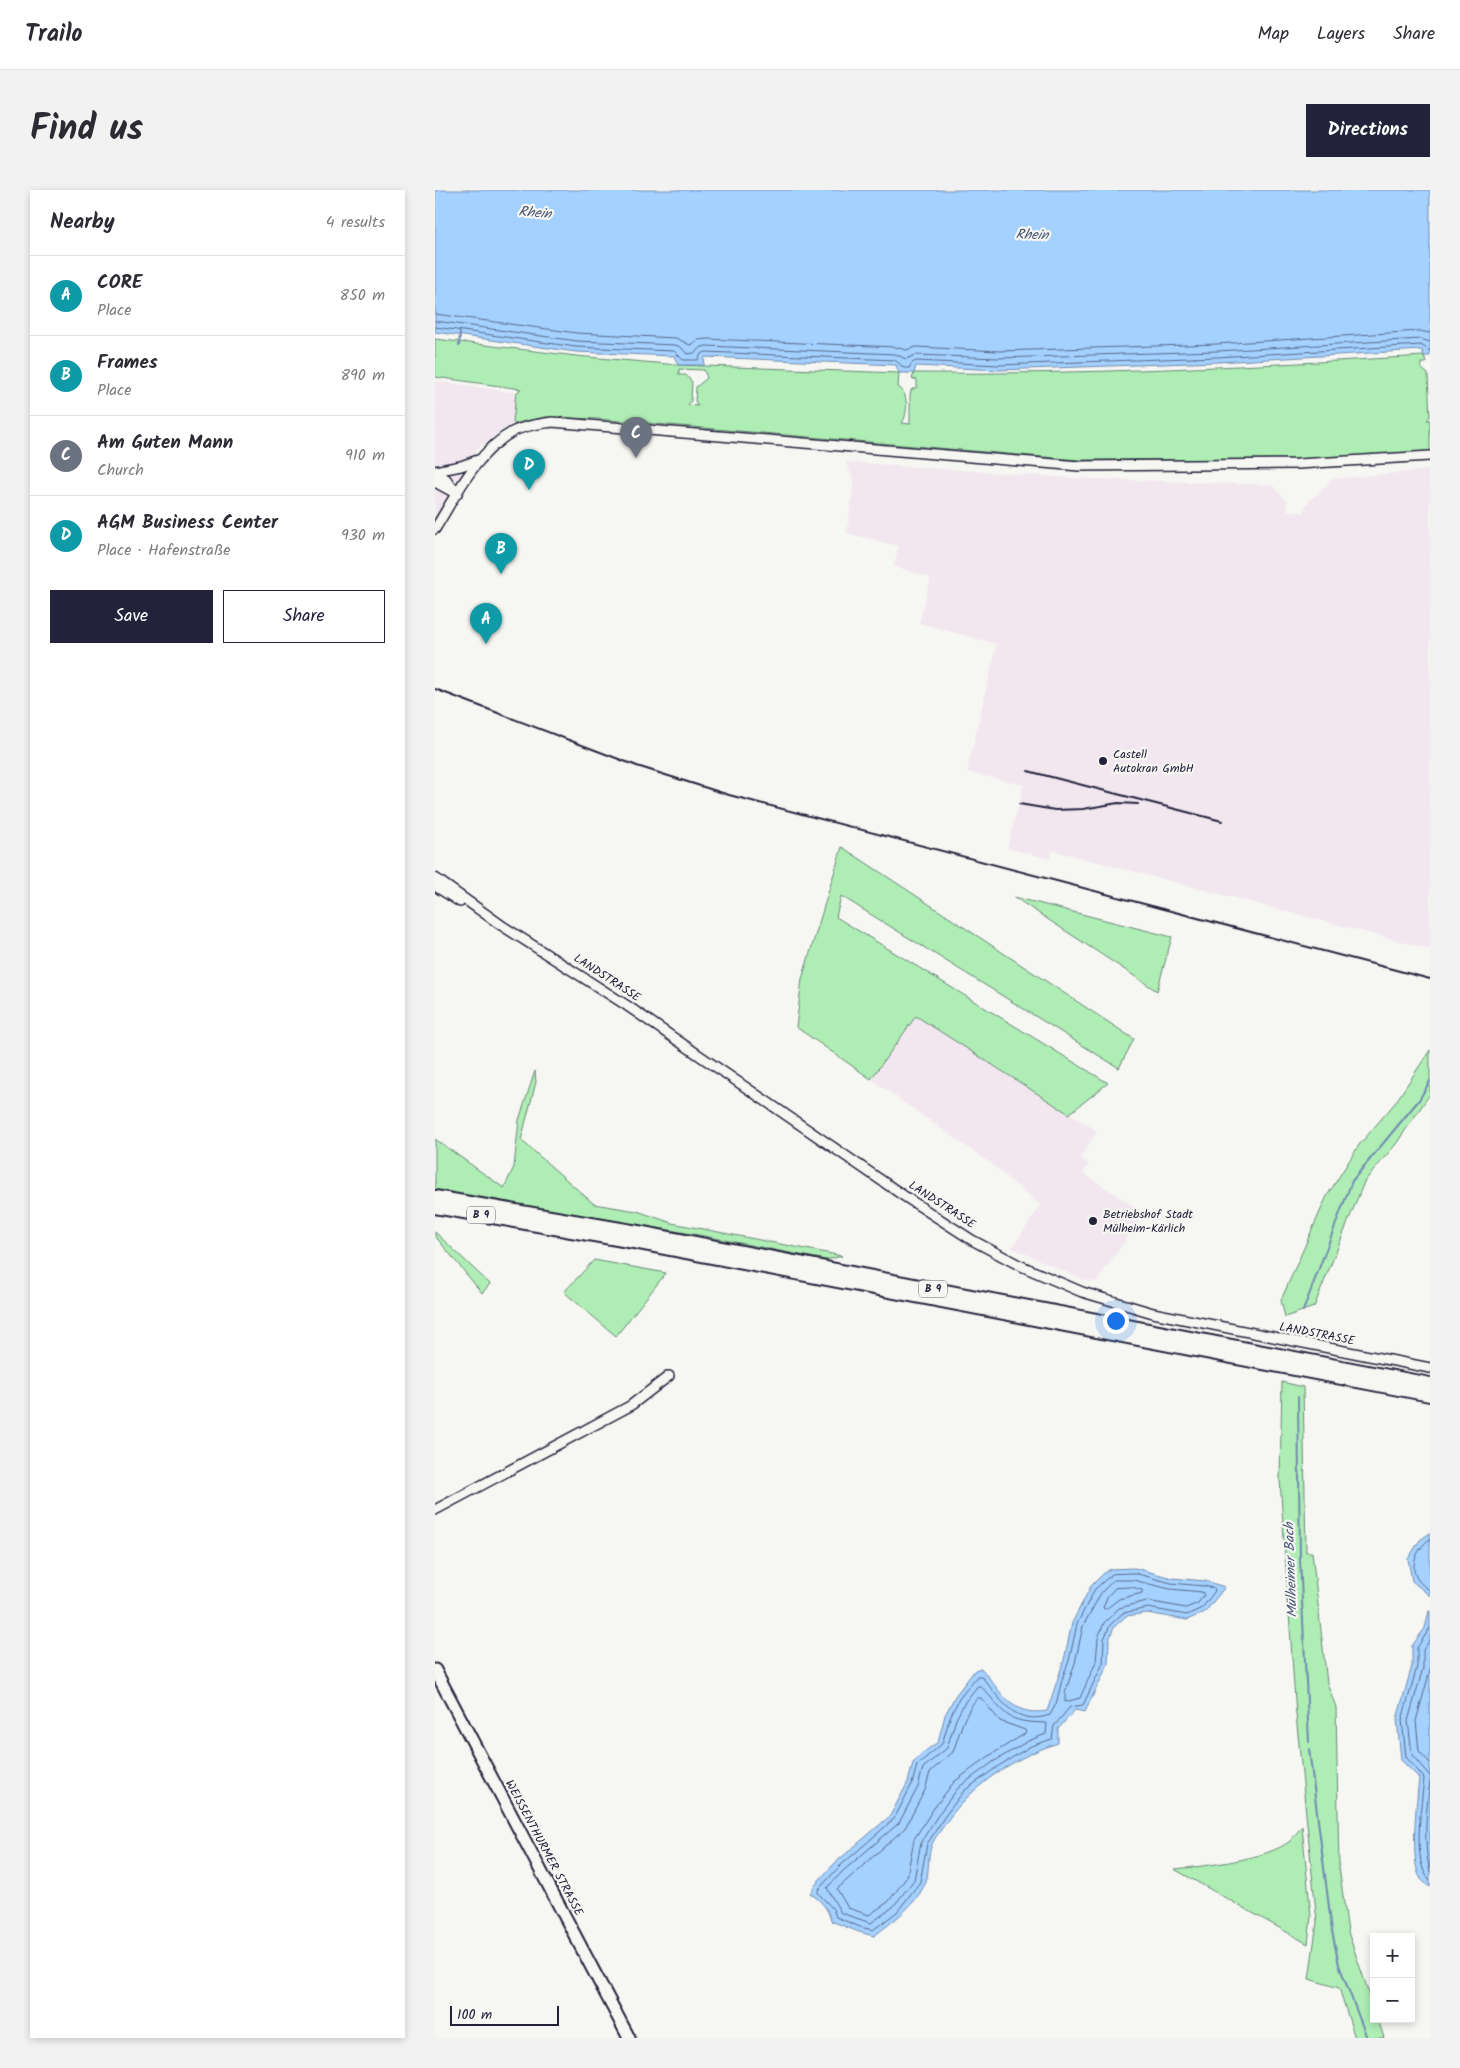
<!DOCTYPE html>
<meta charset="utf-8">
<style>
:root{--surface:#fff;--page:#f2f2f3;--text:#2b2b33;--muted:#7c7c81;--line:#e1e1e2;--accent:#22223b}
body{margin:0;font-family:Kalam,sans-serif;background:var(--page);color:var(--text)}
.controls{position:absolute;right:15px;bottom:15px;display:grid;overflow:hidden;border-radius:0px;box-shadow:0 2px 8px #0003}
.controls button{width:45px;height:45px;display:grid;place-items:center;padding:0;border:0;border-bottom:1px solid var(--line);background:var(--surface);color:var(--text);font:25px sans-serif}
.scale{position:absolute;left:15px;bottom:12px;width:109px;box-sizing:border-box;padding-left:5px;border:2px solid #22223b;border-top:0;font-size:14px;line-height:18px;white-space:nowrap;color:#22223b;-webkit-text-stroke:4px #f6f6f2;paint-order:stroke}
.you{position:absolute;left:680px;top:1130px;width:18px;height:18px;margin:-12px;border:4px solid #fff;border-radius:50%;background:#1a73e8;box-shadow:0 0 0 8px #1a73e833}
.badge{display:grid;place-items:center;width:32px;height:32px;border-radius:50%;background:var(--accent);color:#fff;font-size:16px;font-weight:700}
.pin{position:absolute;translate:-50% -41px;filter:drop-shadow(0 1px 2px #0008)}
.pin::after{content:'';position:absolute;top:26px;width:18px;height:15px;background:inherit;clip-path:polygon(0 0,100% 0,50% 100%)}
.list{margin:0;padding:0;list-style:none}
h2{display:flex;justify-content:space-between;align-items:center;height:65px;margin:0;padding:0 20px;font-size:21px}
h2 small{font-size:16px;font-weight:400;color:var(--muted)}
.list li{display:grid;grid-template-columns:32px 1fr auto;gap:15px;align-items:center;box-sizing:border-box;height:80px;padding:0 20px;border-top:1px solid var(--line)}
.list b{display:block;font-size:19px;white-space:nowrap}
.list p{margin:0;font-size:16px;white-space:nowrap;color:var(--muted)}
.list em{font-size:16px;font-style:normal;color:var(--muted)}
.actions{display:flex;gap:10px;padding:15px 20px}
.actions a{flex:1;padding:11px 0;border:1px solid var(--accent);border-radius:0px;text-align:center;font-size:18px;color:var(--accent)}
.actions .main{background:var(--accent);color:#fff}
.map{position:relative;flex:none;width:995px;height:1848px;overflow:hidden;border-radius:0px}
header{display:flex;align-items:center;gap:30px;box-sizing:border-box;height:70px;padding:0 25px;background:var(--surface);border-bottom:1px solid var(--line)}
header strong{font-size:24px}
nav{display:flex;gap:28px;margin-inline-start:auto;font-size:18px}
.intro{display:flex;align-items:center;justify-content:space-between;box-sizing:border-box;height:120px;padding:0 30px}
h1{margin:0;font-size:35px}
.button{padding:12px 22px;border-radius:0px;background:var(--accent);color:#fff;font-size:18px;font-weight:700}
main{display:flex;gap:30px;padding:0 30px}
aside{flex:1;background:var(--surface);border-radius:0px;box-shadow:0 2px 8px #0003}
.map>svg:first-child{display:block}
.built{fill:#f2e6ef}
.green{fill:#aeedb4;stroke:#688878;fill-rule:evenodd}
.water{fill:#a4d1ff;stroke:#708bb1}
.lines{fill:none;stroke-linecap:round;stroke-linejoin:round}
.shore{stroke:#566889;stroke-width:1}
.stream{stroke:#708bb1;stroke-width:2}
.minor-casing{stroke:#22223b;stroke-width:12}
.major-casing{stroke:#22223b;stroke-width:15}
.highway-casing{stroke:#22223b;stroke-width:16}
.minor{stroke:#f6f6f2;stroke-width:9}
.major{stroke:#f6f6f2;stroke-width:11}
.highway{stroke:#f6f6f2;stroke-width:12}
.rail{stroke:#22223b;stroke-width:2}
.poi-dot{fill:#22223b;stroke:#f6f6f2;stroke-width:2}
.labels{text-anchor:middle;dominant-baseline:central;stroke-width:4.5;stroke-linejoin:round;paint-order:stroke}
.shield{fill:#f6f6f2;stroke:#626272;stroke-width:1}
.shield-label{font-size:11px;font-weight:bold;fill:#22223b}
.poi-label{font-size:12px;fill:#22223b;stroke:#f6f6f2;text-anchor:start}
.street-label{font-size:12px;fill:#22223b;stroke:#f6f6f2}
.water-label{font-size:14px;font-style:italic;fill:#495776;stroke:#f6f6f2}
</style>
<header>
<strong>Trailo</strong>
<nav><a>Map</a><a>Layers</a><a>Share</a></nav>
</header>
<div class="intro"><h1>Find us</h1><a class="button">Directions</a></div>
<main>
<aside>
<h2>Nearby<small>4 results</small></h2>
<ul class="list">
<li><span class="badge" style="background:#0f9aa8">A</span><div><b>CORE</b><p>Place</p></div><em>850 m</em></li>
<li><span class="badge" style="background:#0f9aa8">B</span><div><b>Frames</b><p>Place</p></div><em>890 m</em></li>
<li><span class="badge" style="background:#6b7280">C</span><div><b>Am Guten Mann</b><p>Church</p></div><em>910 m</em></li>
<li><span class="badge" style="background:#0f9aa8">D</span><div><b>AGM Business Center</b><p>Place · Hafenstraße</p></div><em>930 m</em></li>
</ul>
<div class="actions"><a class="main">Save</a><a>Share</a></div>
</aside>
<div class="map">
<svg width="995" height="1848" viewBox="0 0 995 1848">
<rect width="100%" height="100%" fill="#f6f6f2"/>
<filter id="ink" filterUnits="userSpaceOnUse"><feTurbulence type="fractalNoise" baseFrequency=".02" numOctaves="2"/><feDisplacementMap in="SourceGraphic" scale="10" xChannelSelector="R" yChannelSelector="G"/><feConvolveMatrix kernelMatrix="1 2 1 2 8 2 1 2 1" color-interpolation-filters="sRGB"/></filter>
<g filter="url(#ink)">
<path class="built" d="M0,191L81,203L78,233L43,258L0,327Z
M411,272L633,288L837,295L852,311V320L869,323L871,315L897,289L995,280V759L617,660L615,669L572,658L589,595L532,582L562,454L484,433L496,388L459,376L464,356L412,343L419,291Z
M481,826L662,941L645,968L654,974L648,983L709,1023L662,1091H652L577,1058L606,1015L555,973L436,889Z"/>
<path class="green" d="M0,149L141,166L243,175L464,183L463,197C474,202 473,225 467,233L475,234V205L476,200L482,197V190L477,189L479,183C649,185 819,176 989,166L991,173H986V178L993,184L995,227L992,230H995V261L871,269L644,270L163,229L110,227L81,234L78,233L81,203L86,199L0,187ZM244,179L269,180L272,188L261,197L260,211L263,216L253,215L256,211L257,192L251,185H244Z
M407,657L699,849L684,878L406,706L401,727L673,893L634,924L481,826L436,889L361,837L367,789Z
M579,707L737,747L722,801Z
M995,860V904L961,954L929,992L879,1117L850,1127L846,1110L892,1006L924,955L960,913Z
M100,881L101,892L86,950L159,1014L202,1021L237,1033L407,1066L391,1070L264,1045L0,1001V949L69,998L79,977L84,930Z
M0,1042L55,1094L47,1103L0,1046Z
M159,1070L231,1083L181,1146L129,1102Z
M847,1192L868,1197L871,1362H877L892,1493L901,1517L904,1677L913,1742L939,1818V1829H943L949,1848H920L904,1798L874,1789L882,1732L861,1525L850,1365L845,1289Z
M867,1636L876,1727L873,1754L739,1679C770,1676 831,1670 855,1651C859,1647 863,1641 867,1636Z"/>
<path class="water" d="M0,0H995V166H989L987,160L783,172L564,180L481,176L479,183H464L461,175L270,167L269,175H243L239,166L141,162L0,142Z
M995,1343V1406L977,1391L973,1369L985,1350Z
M700,1378L737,1388L770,1391L790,1397L770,1422L752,1430L712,1423L691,1426L679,1437L674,1450L673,1474L650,1522L640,1520L623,1539V1553C577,1568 534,1597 508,1637C504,1643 498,1650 496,1657C492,1668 495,1683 490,1694C480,1716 457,1732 439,1746L424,1742L396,1731C393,1718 386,1711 375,1703L384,1690L400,1673L455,1626L473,1592L478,1573L486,1564L503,1552L510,1525L520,1506L540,1480L546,1478C567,1502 575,1527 612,1521L629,1470L637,1433L656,1396L668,1384L675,1379Z
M994,1421H995V1697C992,1695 988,1692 986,1689C974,1673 982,1609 984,1588L966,1570L962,1529L977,1476V1456L990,1438Z"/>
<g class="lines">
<path class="shore" d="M0,124L142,143L241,148L255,155L263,150L272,149L461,157L471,160L481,157L564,161L782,154L985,141L995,143
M0,131L142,151L240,155L246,157L252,164L259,163L265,158L271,156L460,164L471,169L481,165L564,168L782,161L985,149L995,152
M0,137L141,157L239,161L248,170H263L266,164L271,162L460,170L469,178H474L477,173L481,171L564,175L782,167L986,155L995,161
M995,1349C983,1357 973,1376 983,1390C986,1394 991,1397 995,1401
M699,1383L736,1393L769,1396L779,1398L780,1401L767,1418L752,1425L713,1418L688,1423L675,1435L669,1449L668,1473L648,1515L635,1517L619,1536L617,1549L596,1556L562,1577L529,1601L510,1626L492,1654L485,1692L462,1722L438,1740L425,1737L401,1727L398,1719L383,1703V1700L404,1677L459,1629L477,1594L482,1575L507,1554L515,1527L524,1509L542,1486H546C566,1509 579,1537 615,1525L621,1514L628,1486L634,1471L642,1434L660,1399L677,1384Z
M679,1390H698L735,1399L767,1402L769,1405L763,1413L751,1418L712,1411L684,1418L669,1433L663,1448L661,1472L645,1508L630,1512V1503L640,1473L648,1436L666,1403Z
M697,1397L707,1400V1403L684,1409L671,1419L668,1418L672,1407L680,1398Z
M995,1438L982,1458V1477L967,1530L971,1567L989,1588C987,1611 976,1675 995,1690
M995,1450L988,1460V1478L973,1531L977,1565L995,1586
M995,1480L981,1531L984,1561L995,1573
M543,1496H546C573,1526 569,1532 612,1533L611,1544L593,1551L558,1572L524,1597L505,1622L486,1652L479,1690L458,1717L436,1733L406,1723L392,1698L408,1681L464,1633L483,1597L488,1578L512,1558L521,1529L530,1512Z
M543,1508H546L565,1531L590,1540L591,1543L554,1566L519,1592L499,1618L479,1649L472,1687L453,1712L434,1725L413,1718L402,1699L470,1638L490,1600L495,1582L518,1562L528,1532L536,1516Z
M995,1592C991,1621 988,1653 995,1682"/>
<path class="stream" d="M24,156L25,143
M868,1121L917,991L984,910L995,891
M863,1207L865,1370L874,1552
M874,1559L897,1741L904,1775L932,1848"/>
<defs>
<path id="minor" d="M0,281L26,276L46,269
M0,283L11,289L22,304
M0,292L22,304
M0,339C21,305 42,261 79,241C91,235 104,234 117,232L644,276L863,274L995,266
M0,688L66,735L191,815L469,1006L537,1050L584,1075L647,1102L718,1123L995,1178
M0,696L25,712
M0,1320L195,1216L234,1186"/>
<path id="major" d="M0,1480L194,1848"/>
<path id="highway" d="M0,1007L203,1042L995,1194
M0,1017L199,1052L995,1205"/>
</defs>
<use href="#minor" class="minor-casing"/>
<use href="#major" class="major-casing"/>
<use href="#highway" class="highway-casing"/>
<use href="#minor" class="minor"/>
<use href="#major" class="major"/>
<use href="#highway" class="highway"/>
<path class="rail" d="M0,499L202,576L294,605L995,789
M593,581L787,631
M584,614L620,620L648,619L683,613L703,614"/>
</g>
</g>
<g class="poi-dot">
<circle cx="668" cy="571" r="5"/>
<circle cx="658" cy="1031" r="5"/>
</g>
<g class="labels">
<g class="shield">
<rect x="32" y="1016.5" width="28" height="17" rx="4"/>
<rect x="484" y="1090.5" width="28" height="17" rx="4"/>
</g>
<g class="shield-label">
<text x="46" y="1025">B 9</text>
<text x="498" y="1099">B 9</text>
</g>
<g class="poi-label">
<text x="678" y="564">Castell<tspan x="678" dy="14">Autokran GmbH</tspan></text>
<text x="668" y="1024">Betriebshof Stadt<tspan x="668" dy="14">Mülheim-Kärlich</tspan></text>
</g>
<g class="street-label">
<text transform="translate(172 788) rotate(33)">LANDSTRASSE</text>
<text transform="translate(507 1015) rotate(33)">LANDSTRASSE</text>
<text transform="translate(882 1144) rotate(11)">LANDSTRASSE</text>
<text transform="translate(109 1658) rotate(62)">WEISSENTHURMER STRASSE</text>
</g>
<g class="water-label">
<text transform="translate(100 23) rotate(5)">Rhein</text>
<text transform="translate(597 45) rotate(2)">Rhein</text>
<text transform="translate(856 1380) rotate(-92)">Mülheimer Bach</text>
</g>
</g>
</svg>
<div class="controls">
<button>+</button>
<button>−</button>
</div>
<div class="scale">100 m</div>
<div class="you"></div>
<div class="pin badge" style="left:51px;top:454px;background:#0f9aa8">A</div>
<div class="pin badge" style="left:66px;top:384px;background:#0f9aa8">B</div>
<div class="pin badge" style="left:201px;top:268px;background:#6b7280">C</div>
<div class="pin badge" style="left:94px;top:300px;background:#0f9aa8">D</div>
</div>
</main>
